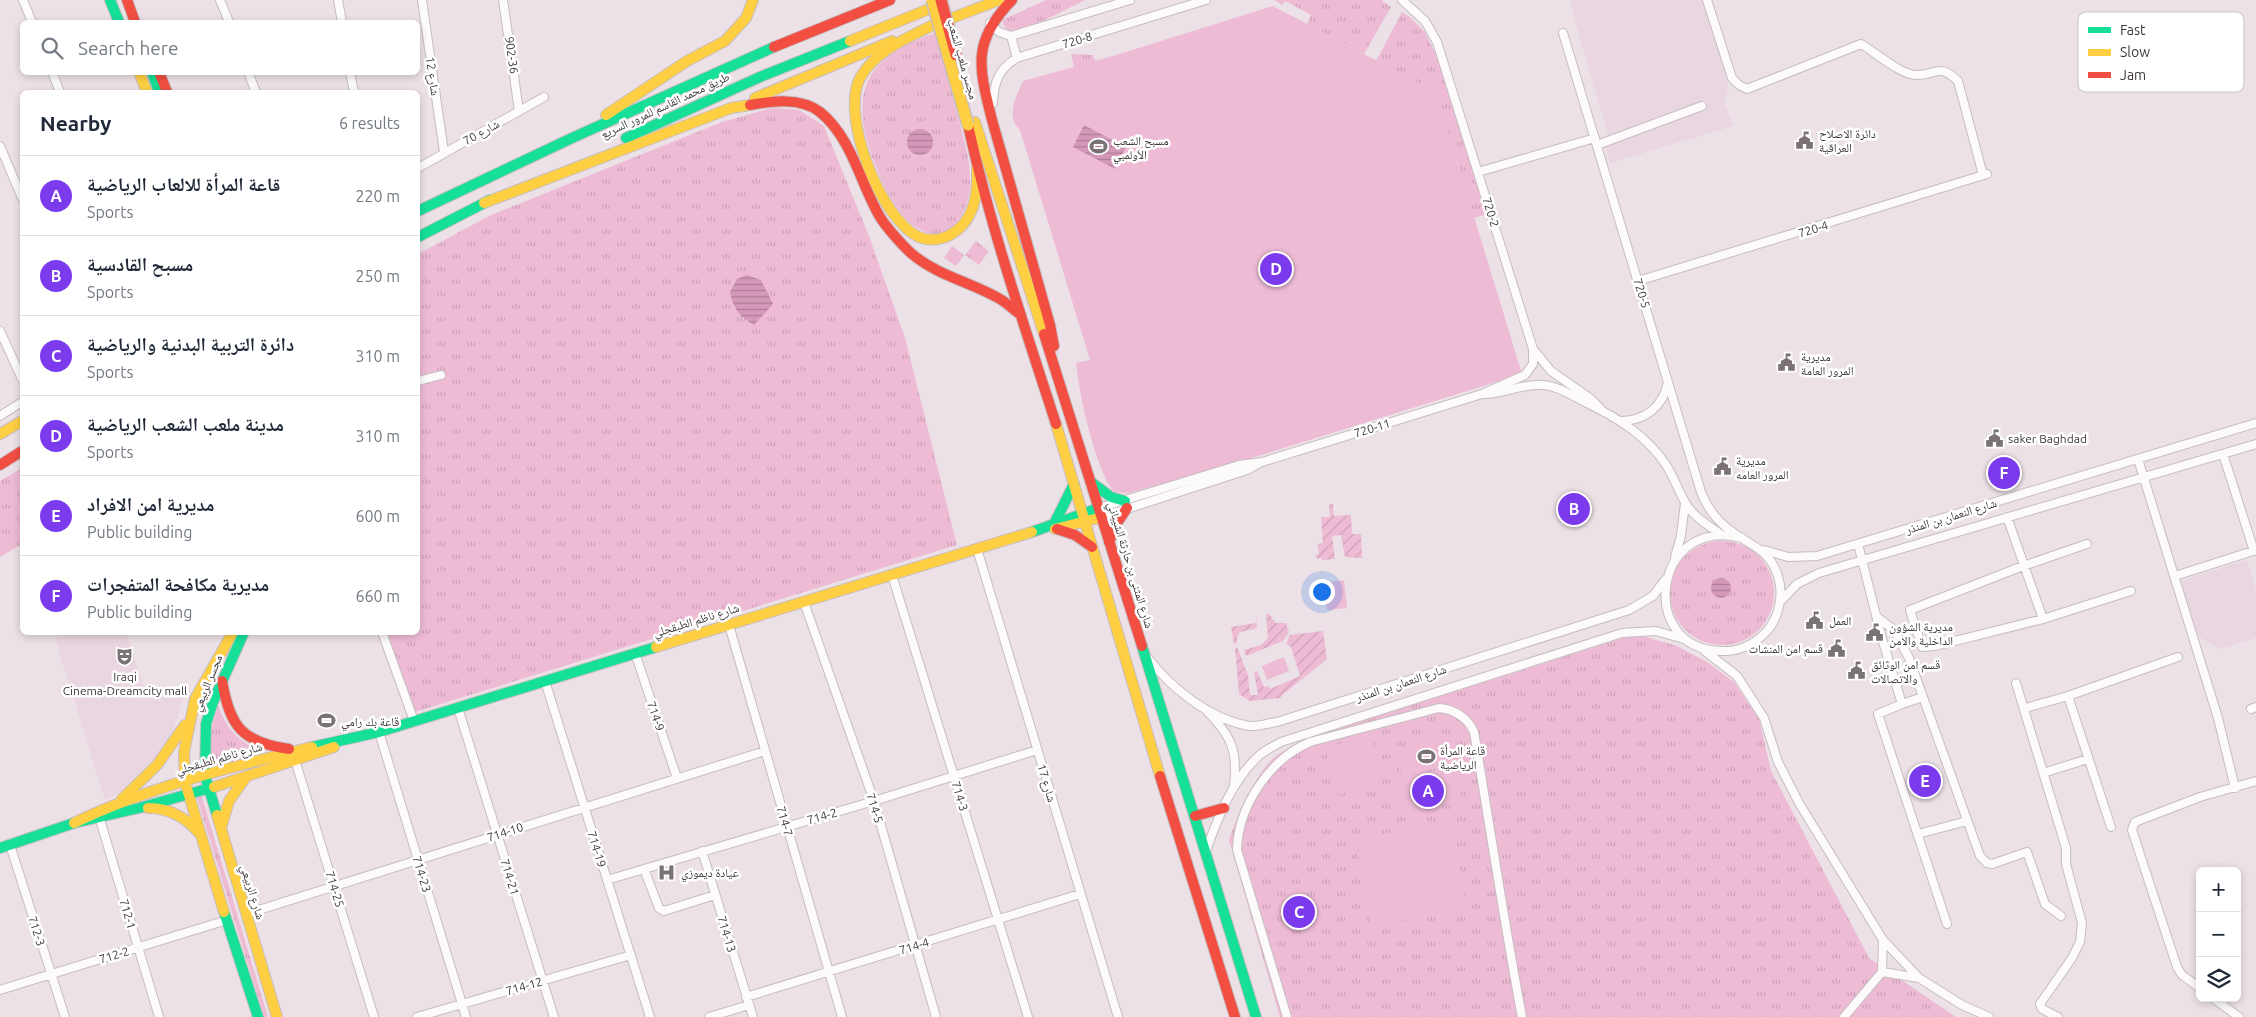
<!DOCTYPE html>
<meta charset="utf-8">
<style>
:root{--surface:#fff;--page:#f6f6f7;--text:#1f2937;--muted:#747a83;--line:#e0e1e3;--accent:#7c3aed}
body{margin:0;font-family:Ubuntu,"Noto Naskh Arabic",sans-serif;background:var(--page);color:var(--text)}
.controls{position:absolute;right:15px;bottom:15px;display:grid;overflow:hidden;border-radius:8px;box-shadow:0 2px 8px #0003}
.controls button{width:45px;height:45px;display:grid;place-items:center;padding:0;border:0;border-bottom:1px solid var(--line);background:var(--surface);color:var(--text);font:25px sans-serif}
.you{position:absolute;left:1321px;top:591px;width:18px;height:18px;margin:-12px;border:4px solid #fff;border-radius:50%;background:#1a73e8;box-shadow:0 0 0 8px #1a73e833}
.badge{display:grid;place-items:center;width:32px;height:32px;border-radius:50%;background:var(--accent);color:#fff;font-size:16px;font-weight:700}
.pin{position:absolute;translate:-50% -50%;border:2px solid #fff;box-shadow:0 1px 5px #0006}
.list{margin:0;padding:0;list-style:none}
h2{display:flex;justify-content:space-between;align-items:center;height:65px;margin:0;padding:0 20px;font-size:21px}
h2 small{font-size:16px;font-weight:400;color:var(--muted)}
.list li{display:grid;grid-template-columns:32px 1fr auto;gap:15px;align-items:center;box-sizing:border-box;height:80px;padding:0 20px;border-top:1px solid var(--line)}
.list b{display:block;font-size:19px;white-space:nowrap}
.list p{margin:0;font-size:16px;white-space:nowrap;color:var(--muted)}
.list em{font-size:16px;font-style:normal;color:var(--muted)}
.icon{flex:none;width:28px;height:28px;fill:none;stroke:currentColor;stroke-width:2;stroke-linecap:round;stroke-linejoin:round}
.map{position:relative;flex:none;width:2256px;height:1017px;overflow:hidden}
.search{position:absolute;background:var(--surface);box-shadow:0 2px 8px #0003;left:20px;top:20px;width:400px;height:55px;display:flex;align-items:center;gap:12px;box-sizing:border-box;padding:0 18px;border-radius:8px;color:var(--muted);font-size:19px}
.panel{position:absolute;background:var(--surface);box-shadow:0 2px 8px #0003;left:20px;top:90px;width:400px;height:545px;border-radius:8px}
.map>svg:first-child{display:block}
.built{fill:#ead6e0}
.grass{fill:url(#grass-tufts)}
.garden{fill:url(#garden-furrows)}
.pitch{fill:#eebbd5}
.water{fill:url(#water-rules)}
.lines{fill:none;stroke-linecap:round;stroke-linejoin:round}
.street-casing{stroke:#c6bdc1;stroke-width:10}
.fast-casing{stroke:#c6bdc1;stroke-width:12}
.slow-casing{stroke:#c6bdc1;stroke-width:12}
.jam-casing{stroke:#c6bdc1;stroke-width:12}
.street{stroke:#fcfafb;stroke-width:8}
.fast{stroke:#16e098;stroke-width:10}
.slow{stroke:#ffcf43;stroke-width:10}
.jam{stroke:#f24e42;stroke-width:10}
.slow-bridge-casing{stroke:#c6bdc1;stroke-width:14;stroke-linecap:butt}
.jam-bridge-casing{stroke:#c6bdc1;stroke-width:14;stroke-linecap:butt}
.slow-bridge{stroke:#ffcf43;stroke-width:11}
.jam-bridge{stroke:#f24e42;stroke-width:11}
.labels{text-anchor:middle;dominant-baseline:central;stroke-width:5;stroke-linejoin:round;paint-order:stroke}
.street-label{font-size:12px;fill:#3e373a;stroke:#fff}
.poi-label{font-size:12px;fill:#3e373a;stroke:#fff;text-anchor:start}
.key{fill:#fff;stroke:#c5c3c4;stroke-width:1}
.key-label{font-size:14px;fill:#3e373a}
</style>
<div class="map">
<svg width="2256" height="1017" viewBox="0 0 2256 1017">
<defs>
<pattern id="grass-tufts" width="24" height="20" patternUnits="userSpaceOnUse" patternTransform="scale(1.25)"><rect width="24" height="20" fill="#eebbd5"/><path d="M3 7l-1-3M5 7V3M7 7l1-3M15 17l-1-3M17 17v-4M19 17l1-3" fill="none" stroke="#cda1b8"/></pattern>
<pattern id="garden-furrows" width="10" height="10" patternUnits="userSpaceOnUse" patternTransform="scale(1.25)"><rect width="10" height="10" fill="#eebbd5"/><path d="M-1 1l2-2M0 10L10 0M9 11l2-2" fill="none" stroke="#cda1b8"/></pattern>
<pattern id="water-rules" width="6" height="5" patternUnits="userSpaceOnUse" patternTransform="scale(1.25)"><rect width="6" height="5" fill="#d498b8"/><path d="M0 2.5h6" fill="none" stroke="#ad7d97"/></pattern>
</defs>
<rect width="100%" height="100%" fill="#ece1e6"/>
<path class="built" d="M1570,0H1703L1727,73L1728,82L1725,105L1733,126L1610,163L1605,146L1611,145L1575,22Z
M2247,560L2256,591V638L2220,649L2197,636L2181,581Z
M75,633H127L143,685L179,692L184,696L173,731L157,756L120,792L105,800L55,638Z"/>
<path class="grass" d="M1046,0H1085L1037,24L1014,33L1005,28L1002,20Z
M1274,0H1381L1391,7L1364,54L1307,24L1311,15L1285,1L1282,5Z
M1402,12L1411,18L1425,32L1439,61L1487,214L1474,218L1436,92L1376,61Z
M935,33C943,60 950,86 957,113C963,136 971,160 970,184C970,212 949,248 917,228C899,218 884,188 877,170C848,98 859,59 935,33Z
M1071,54L1093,55L1095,61L1099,60L1102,71L1074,67Z
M772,108L799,110L824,126L869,236L905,338L957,545L415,712L387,633L418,632V254L491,215L722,122Z
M976,241L989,251L979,265L965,255Z
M952,246L964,255L956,266L944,258Z
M22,468V544L0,557V481Z
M1670 593a52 52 0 1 1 104 0a52 52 0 1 1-104 0Z
M1636,634L1677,646L1707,662L1734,682L1759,719L1771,771L1869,958L1956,1017H1280L1229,840C1237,816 1256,772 1276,756C1284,750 1293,745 1302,740Z
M218,705C227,730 239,743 264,751L211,769V730Z
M200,795L202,797L268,1017H264L197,798Z"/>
<path class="garden" d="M1329,504H1333L1334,516L1351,515L1352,534H1361L1362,558L1345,557L1341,535L1332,536L1335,559L1322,560V558L1317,559L1316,555L1319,554L1318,544L1323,543L1321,517H1330Z
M1266,614H1269L1276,623H1286L1289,632L1283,641L1246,656L1244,650L1261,645L1268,638Z
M1256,615L1257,628L1240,632L1237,637V643L1234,644L1231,627L1256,623Z
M1323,631L1327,659L1281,696V698L1250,701L1239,694L1235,648L1237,647L1248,675L1250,695H1258L1254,672L1257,671L1264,687L1268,686L1270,689L1300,676L1291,647L1286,644L1290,635Z"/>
<path class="pitch" d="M1273,6L1436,92L1522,374L1229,465L1129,493L1114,492C1095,469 1079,394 1076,363L1090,360L1020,130C1005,116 1016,97 1023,81L1113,56Z
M1344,580L1347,608L1327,610L1324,583Z
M1284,657L1289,671L1267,680L1262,666Z
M1372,736L1383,784L1338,795L1326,747Z
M1449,738L1454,765L1402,775L1397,748Z
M1455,769L1462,800L1400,813L1393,782Z
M1452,822L1467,909L1371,926L1356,839Z"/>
<path class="water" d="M1084,125L1126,147L1115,169L1073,147Z
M907 142a13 13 0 1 1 26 0a13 13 0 1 1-26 0Z
M747,275L761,280L773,304L754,325C739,316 733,308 730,292L737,279Z
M1711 588a10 10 0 1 1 20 0a10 10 0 1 1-20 0Z"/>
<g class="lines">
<defs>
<path id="street" d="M23,0L32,22
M220,0L229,22
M338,0L342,22
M422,0L444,152
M503,0L519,111
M1402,0L1425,21L1437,42L1533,349L1551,371L1591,399L1600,408
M1707,0L1732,78L1739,85L1747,89L1861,44C1875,52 1900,74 1915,75C1936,76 1938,62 1958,81L1983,175
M990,23L999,32L1011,36L1130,0
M1563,33L1701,492C1707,508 1717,521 1731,531C1751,546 1769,549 1778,576C1784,595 1779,619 1765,633C1753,645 1738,652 1721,651C1637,650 1652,515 1742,538
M1011,36L1017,58
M52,72L60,92
M248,72L256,92
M350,72L354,92
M993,103C994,83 998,69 1017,58L1206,0
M1597,145L1702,106
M0,146L22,198
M418,168L544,97
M1478,172L1595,138
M1638,281L1987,174
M0,331L22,379
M418,381L441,375
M1484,394C1504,394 1523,383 1544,385C1561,387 1574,397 1589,404C1619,419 1647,436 1666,465C1674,477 1678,490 1685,502C1692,516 1709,526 1722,535
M0,416L22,402
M1620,421C1645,421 1663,407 1668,382
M2223,454L2254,551
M2138,459L2218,718L2235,788
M1099,508L1239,465L1262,462L1482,394L1525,375L1533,364V349
M1102,517L1247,470L1260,463
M2007,517L2043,619
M1858,544L1881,635L1902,704L1878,714L1947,924
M2087,544L2023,566L1910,610L1922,647L1935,646L2043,619L2131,591
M977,549L1118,1017
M1764,550L1788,557L1817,556L2256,423
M1675,557L1681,536L1685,503
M892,575L1028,1017
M2175,576L2256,550
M804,602L874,801L936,1017
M1780,602L1797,584L1819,573L2256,444
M1877,617L1894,630L1909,658L1980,856L1987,863L1992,864L2027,852L2045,904L2061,916
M729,625L842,1017
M382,632L414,721
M1705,651L1737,676L1764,718L1778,762L1799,803L1883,940L1919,978L1962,1005L1989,1017
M635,653L677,778
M1147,657C1171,688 1209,719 1249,726C1258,727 1268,723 1277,722L1629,610L1653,596L1665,580
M545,681L650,1017
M2016,683L2066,848V864L2082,923L2080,942L2072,958L2040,1004L2042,1009L2058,1017
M1902,704L1923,697
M2029,707L2068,696
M458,708L554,1017
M2251,709L2256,707
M1207,711C1231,736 1238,750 1234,785
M379,732L466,1017
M295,760L374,1017
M2043,773L2088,759
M98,813L159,1017
M2111,827L2068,696L2178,657
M1918,834L1967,821
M10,845L65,1017
M702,851L753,1017
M1206,851C1218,817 1233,778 1261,754C1267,749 1275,746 1281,742L1622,633L1656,631L1684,639
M644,869L659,908L664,911L715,895
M607,880L874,801L1037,750
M246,914L765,751
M1882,972L1919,978
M2200,988L2182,975L2177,967L2132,830L2135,822L2200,797L2256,781
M0,990L227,920
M746,997L1080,894
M2213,998L2239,1017
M417,1017L631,955
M709,1017L749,1005
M1287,1017L1237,850C1238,806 1270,759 1310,742L1439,708C1454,709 1468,718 1474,732C1490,827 1504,922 1522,1017
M1844,1017L1882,972L1883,940"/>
<path id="fast" d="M110,0L119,22
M152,72L159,92
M626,138L760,77L850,41
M418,211L572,138L774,47
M418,237L490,200
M1091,482L1111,497L1125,501
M1055,522L1074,484
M1032,532L1099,508
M1142,646L1256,1017
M312,747L379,732L656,647
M217,815L205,776L206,724L213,702L244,632
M0,848L74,823L139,808L214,787
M224,912L258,1017"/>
<path id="slow" d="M952,18L999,0
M933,25C907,38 875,51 860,78C840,116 881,220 919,237C929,241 939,240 948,236C975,222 978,195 977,167
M850,41L929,9
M139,72L147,92
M755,98L892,41
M606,115L687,61L725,41L746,18L753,0
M975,122L1044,334
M484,203L731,108L750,105
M1056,424L1160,776
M0,434L22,421
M1055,529L1102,517
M656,647L1032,532
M214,787L334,747
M122,799L157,765L185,725
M148,808C168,808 185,817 198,832
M217,815L277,1017
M74,823C148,787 232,767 312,747
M221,828L229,801L246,777
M224,912L185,782L184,752L195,699L233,632"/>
<path id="jam" d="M127,0L135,22
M774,47L890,0
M159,72L167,92
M750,105C771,101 801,97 820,112C852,138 860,183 880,217C886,227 903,246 912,254C938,276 971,282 1000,299C1007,303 1014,310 1021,315
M992,120L1050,325L1054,346
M992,120C979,68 971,42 1012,0
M968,125C990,226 1024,325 1056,424
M1044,334L1142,646
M0,465L22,451
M1057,529L1075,535L1092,547
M1109,542L1117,523L1127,508
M222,681C230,727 242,742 289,749
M1160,776L1235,1017
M1195,816L1224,808"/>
</defs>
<use href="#street" class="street-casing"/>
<use href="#fast" class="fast-casing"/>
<use href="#slow" class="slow-casing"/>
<use href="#jam" class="jam-casing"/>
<use href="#street" class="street"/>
<use href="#fast" class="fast"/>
<use href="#slow" class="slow"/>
<use href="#jam" class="jam"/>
<defs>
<path id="slow-bridge" d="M932,0L968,125"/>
<path id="jam-bridge" d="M941,0L956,55"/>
</defs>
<use href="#slow-bridge" class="slow-bridge-casing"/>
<use href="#jam-bridge" class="jam-bridge-casing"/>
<use href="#slow-bridge" class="slow-bridge"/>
<use href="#jam-bridge" class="jam-bridge"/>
</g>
<defs>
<symbol id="civic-bare" viewBox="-9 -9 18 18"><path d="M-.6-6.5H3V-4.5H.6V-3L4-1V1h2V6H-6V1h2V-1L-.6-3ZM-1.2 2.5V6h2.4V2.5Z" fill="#7b7276" stroke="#fff" stroke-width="2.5" paint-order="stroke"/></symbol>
<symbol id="stadium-bare" viewBox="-9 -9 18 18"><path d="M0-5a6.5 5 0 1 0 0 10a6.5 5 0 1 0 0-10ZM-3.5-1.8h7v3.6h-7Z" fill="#7b7276" stroke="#fff" stroke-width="2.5" paint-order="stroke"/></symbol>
<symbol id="theatre-bare" viewBox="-9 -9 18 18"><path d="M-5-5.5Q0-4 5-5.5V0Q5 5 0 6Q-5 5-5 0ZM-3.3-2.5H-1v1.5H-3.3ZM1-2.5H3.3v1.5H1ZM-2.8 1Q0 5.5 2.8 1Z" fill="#7b7276" stroke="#fff" stroke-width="2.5" paint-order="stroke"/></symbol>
<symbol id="hospital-bare" viewBox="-9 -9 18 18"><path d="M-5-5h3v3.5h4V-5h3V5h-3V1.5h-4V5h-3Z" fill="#7b7276" stroke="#fff" stroke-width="2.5" paint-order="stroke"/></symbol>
</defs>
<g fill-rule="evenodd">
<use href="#civic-bare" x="1792" y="128" width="25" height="25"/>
<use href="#stadium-bare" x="1086" y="134" width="25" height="25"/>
<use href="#civic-bare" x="1774" y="350" width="25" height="25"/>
<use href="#civic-bare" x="1982" y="426" width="25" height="25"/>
<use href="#civic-bare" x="1710" y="454" width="25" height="25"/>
<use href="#civic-bare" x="1802" y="608" width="25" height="25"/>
<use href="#civic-bare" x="1862" y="620" width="25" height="25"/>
<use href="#civic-bare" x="1824" y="636" width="25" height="25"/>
<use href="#theatre-bare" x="112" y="644" width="25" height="25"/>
<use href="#civic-bare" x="1844" y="658" width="25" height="25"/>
<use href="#stadium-bare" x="314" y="708" width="25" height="25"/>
<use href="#stadium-bare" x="1414" y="744" width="25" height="25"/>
<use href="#hospital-bare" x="654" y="860" width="25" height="25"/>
</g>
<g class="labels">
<g class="street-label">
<text transform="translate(1077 40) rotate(-17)">720-8</text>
<text transform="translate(512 55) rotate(82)">902-36</text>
<text transform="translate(963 59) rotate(74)">مجسر ملعب الشعب</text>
<text transform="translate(433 76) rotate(82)">شارع 12</text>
<text transform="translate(665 105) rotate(-25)">طريق محمد القاسم للمرور السريع</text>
<text transform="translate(481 132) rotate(-29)">شارع 70</text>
<text transform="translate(1491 212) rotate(73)">720-2</text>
<text transform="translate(1813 229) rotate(-17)">720-4</text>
<text transform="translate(1642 293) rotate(73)">720-5</text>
<text transform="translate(1372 428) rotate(-17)">720-11</text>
<text transform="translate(1951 516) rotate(-17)">شارع النعمان بن المنذر</text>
<text transform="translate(1131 565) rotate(73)">شارع المثنى بن حارثة الشيباني</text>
<text transform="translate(696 620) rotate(-17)">شارع ناظم الطبقجلي</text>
<text transform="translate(207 683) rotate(-68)">مجسر الربيعي</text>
<text transform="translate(1401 683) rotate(-18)">شارع النعمان بن المنذر</text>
<text transform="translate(656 716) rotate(71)">714-9</text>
<text transform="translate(219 758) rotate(-16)">شارع ناظم الطبقجلي</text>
<text transform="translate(1047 783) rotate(73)">شارع 17</text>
<text transform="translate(960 796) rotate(73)">714-3</text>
<text transform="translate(875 808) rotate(72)">714-5</text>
<text transform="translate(822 816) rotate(-16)">714-2</text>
<text transform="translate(785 821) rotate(74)">714-7</text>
<text transform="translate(505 832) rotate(-18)">714-10</text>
<text transform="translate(597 849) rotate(73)">714-19</text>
<text transform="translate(422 874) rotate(73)">714-23</text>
<text transform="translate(510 877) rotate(73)">714-21</text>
<text transform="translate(335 889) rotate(73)">714-25</text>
<text transform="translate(253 892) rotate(73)">شارع الربيعي</text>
<text transform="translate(128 914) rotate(74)">712-1</text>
<text transform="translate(37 931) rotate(72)">712-3</text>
<text transform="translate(727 934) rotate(73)">714-13</text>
<text transform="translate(914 946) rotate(-17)">714-4</text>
<text transform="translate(114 955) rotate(-17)">712-2</text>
<text transform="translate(524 986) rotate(-16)">714-12</text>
</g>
<g class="poi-label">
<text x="1819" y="133">دائرة الاصلاح<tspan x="1819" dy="14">العراقية</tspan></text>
<text x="1113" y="140">مسبح الشعب<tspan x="1113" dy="14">الأولمبي</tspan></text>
<text x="1801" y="356">مديرية<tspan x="1801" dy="14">المرور العامة</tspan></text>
<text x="2008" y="438">saker Baghdad</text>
<text x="1736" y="460">مديرية<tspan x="1736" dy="14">المرور العامه</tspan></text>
<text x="1829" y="620">العمل</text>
<text x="1889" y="626">مديرية الشؤون<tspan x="1889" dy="14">الداخلية والامن</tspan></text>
<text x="1823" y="648" text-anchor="end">قسم امن المنشات</text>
<text x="1871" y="664">قسم امن الوثائق<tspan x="1871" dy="14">والاتصالات</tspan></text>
<text x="125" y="676" text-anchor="middle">Iraqi<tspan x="125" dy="14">Cinema-Dreamcity mall</tspan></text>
<text x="341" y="721">قاعة بك رامي</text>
<text x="1440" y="750">قاعة المرأة<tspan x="1440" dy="14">الرياضية</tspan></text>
<text x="681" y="872">عيادة ديموزي</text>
</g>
</g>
<rect x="2078" y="12" width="166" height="80" rx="8" class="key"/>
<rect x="2088" y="27" width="23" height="6" fill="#16e098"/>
<rect x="2088" y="49" width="23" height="7" fill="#ffcf43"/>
<rect x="2088" y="72" width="23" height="6" fill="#f24e42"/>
<g class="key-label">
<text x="2120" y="35">Fast</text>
<text x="2120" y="57">Slow</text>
<text x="2120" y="80">Jam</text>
</g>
</svg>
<div class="controls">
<button>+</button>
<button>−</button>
<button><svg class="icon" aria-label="layers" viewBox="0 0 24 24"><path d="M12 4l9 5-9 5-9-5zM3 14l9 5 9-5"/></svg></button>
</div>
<div class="you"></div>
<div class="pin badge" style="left:1428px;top:791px">A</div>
<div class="pin badge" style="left:1574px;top:509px">B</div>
<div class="pin badge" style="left:1299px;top:912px">C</div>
<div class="pin badge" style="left:1276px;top:269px">D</div>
<div class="pin badge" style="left:1925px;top:781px">E</div>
<div class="pin badge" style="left:2004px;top:473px">F</div>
<div class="search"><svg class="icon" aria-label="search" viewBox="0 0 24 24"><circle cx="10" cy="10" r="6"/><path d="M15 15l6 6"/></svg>Search here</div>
<section class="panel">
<h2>Nearby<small>6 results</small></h2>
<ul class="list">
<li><span class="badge">A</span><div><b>قاعة المرأة للالعاب الرياضية</b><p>Sports</p></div><em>220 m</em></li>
<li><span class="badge">B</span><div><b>مسبح القادسية</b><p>Sports</p></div><em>250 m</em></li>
<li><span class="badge">C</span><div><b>دائرة التربية البدنية والرياضية</b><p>Sports</p></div><em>310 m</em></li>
<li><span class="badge">D</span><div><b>مدينة ملعب الشعب الرياضية</b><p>Sports</p></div><em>310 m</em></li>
<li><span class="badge">E</span><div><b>مديرية امن الافراد</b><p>Public building</p></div><em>600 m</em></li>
<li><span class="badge">F</span><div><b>مديرية مكافحة المتفجرات</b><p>Public building</p></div><em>660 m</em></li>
</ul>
</section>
</div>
